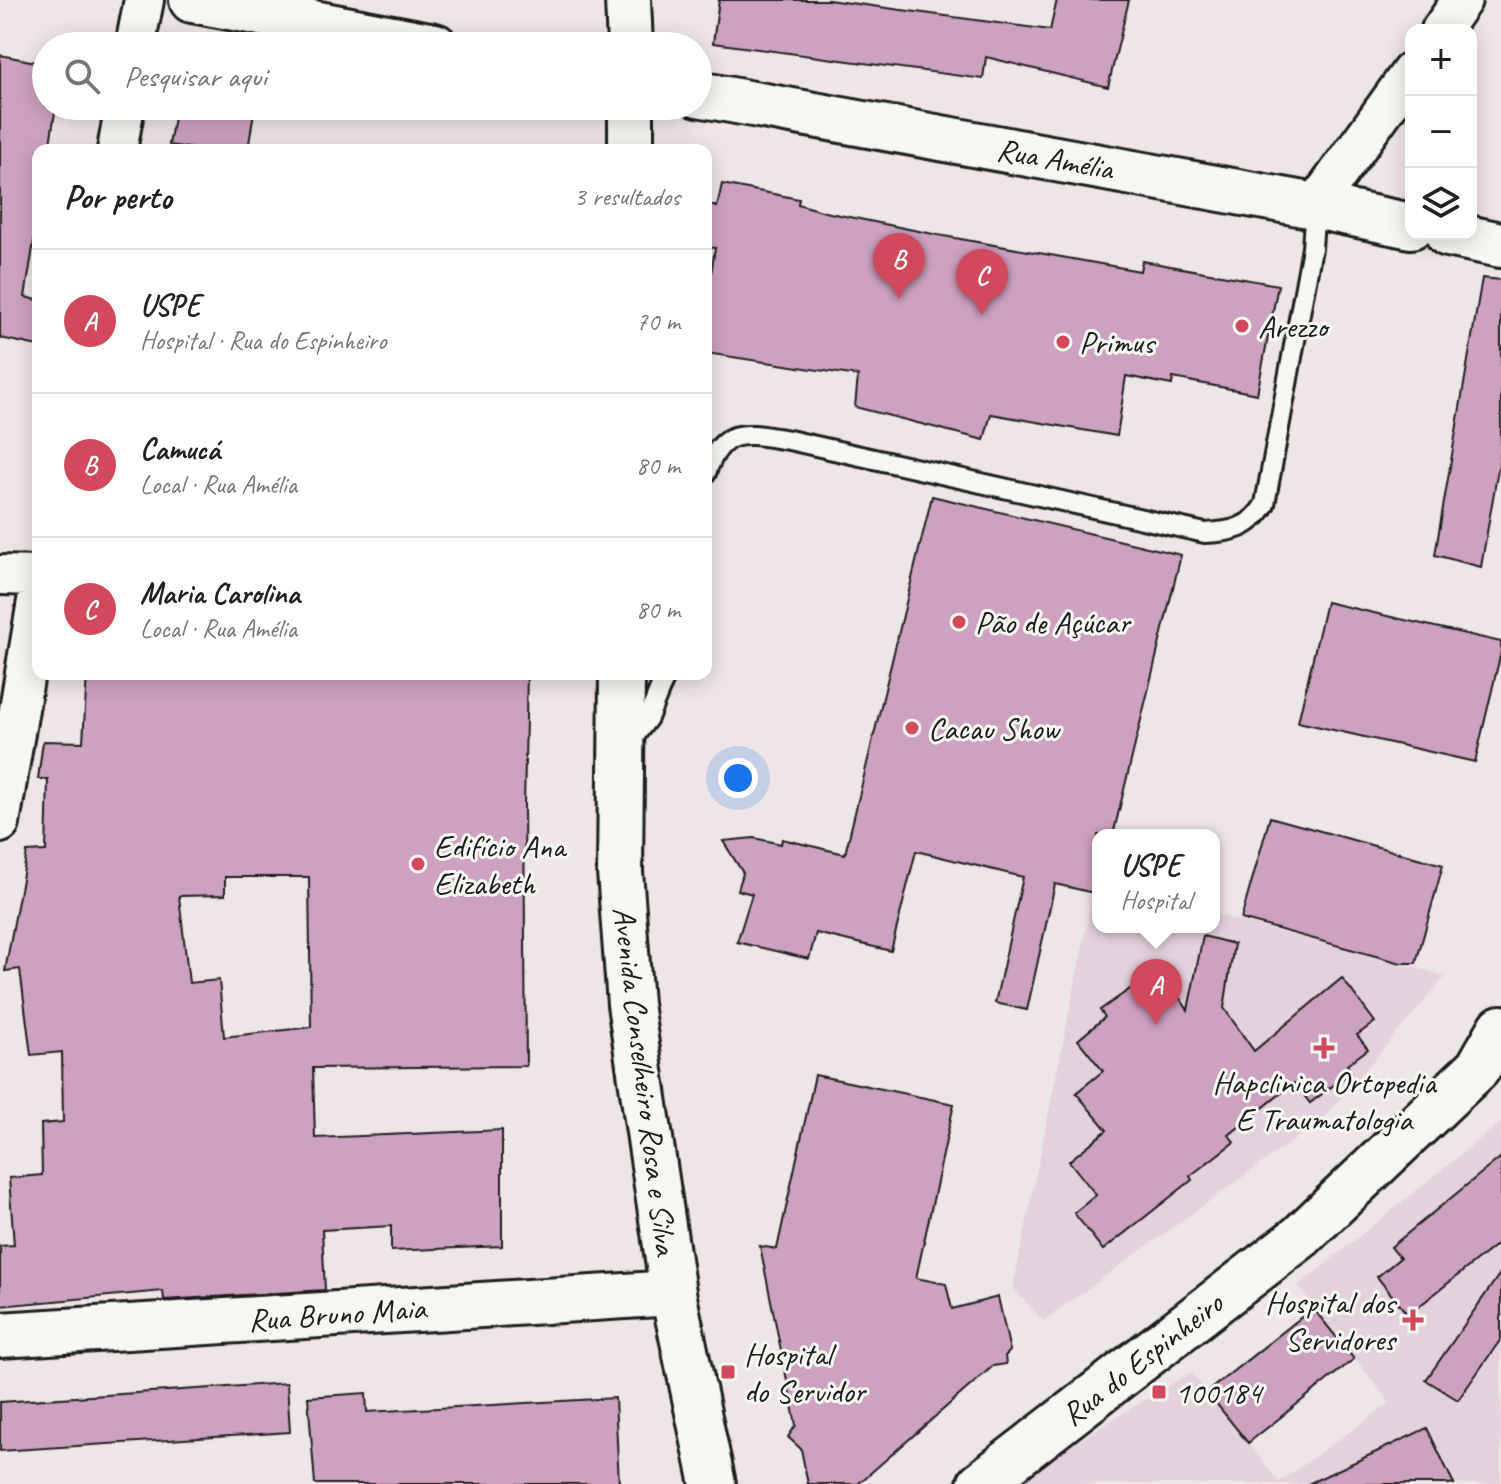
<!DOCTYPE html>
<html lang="pt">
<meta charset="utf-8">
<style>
:root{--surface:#fff;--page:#f6f6f6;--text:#222;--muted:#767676;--line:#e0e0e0;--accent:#d1495b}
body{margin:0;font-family:Caveat,sans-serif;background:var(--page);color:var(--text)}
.controls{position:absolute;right:24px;top:24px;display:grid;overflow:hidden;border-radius:16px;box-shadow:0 4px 20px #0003}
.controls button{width:72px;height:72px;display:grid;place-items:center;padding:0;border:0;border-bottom:2px solid var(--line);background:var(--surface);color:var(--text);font:40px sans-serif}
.you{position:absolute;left:738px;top:778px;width:28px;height:28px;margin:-20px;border:6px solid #fff;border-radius:50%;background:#1a73e8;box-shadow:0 0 0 12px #1a73e833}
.badge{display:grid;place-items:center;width:52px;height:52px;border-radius:50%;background:var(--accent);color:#fff;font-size:26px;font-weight:700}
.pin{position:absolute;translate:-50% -66px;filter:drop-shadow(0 2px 4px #0008)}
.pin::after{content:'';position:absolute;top:42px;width:28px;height:24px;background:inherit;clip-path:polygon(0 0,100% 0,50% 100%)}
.popup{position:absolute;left:1092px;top:829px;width:128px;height:104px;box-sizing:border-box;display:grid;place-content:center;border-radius:16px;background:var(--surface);filter:drop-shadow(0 2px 6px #0005);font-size:26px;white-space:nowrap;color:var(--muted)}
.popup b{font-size:30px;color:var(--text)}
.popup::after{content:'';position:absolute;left:50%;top:100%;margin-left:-16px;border:16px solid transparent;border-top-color:var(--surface)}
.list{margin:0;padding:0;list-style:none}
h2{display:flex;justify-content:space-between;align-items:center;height:104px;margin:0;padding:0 32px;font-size:34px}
h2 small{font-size:26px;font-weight:400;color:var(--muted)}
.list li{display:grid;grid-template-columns:52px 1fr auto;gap:24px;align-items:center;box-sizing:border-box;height:144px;padding:0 32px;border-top:2px solid var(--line)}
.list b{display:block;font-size:30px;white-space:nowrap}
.list p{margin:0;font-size:26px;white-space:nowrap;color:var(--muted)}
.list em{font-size:26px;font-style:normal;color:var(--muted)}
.icon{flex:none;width:44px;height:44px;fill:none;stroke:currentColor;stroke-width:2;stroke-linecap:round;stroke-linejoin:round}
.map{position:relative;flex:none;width:1501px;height:1484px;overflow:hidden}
.search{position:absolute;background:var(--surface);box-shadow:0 4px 20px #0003;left:32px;top:32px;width:680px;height:88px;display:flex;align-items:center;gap:20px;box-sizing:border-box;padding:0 28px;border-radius:44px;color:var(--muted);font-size:30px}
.panel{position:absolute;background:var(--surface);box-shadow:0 4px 20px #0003;left:32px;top:144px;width:680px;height:536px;border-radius:16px}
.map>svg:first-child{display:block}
.built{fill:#e5d1dc}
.building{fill:#cfa1c1;stroke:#1c1c1c;stroke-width:2;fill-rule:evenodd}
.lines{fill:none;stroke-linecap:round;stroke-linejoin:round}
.service-casing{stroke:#1c1c1c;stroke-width:24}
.minor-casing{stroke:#1c1c1c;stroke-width:44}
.tertiary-casing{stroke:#1c1c1c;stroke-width:50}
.secondary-casing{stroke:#1c1c1c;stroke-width:50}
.service{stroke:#f6f6f2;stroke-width:18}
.minor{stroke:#f6f6f2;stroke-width:38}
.tertiary{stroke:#f6f6f2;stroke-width:44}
.secondary{stroke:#f6f6f2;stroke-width:44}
.poi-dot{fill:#d1495b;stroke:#f6f6f2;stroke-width:3}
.labels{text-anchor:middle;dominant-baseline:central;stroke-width:6;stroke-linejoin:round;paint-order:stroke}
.street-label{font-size:32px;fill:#1c1c1c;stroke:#f6f6f2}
.poi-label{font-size:32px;fill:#1c1c1c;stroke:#f6f6f2;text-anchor:start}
</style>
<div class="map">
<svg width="1501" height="1484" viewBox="0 0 1501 1484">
<rect width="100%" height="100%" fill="#eee5e8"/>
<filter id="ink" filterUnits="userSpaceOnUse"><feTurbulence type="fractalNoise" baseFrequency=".0125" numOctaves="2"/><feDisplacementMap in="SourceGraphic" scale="16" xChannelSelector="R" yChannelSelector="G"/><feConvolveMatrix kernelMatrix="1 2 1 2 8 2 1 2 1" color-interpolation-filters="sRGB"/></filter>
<g filter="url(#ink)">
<path class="built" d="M1090,910L1098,912V927H1158L1169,930L1170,927H1214V914L1446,976L1322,1120L1043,1321L1013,1288Z
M1501,1122V1484H1007L1191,1372L1279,1482L1390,1403L1298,1286Z"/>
<path class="building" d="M719,0H828L1050,30L1057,0H1129L1108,87L986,57L983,79L713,43Z
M0,55L46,64V106H56L49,150H38V217L25,297L38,300V346L0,338Z
M176,106H255L248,150H202L169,145Z
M722,184L799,199L798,204L825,212L938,235L1140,271L1142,261L1278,285L1257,394L1173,378L1172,385L1126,376L1117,436L991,414L984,440L855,407L858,376L706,353V306L715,248L706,247V204L717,207Z
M1482,278L1501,280V452L1481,567L1435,555Z
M932,496L1181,555L1113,835H1098V894L1055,884L1027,1010L995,1003L1023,877L916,851L891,951L816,933L809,959L737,942L752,894L738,890L743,873L723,841L754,838L781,844L782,839L845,854Z
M1326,602L1501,642V652L1475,762L1298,722Z
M87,674H527L524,806L526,1066L313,1068L315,1138L502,1130V1246L391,1251V1226L322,1230L325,1290L164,1300L163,1291L0,1306V1246L14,1245L9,1178L42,1175L41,1124L63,1122L62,1052L31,1055L20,969L5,971L27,852L46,851L48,779H38L43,741L83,742ZM225,877H309L311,1027L224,1037L219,980L189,983L179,896L225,895Z
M1270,817L1443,865L1416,963H1401L1241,919Z
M1203,936L1234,944L1224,1008L1254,1051L1342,978L1375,1022L1357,1035L1368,1049L1347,1065L1351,1072L1310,1103L1294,1083L1229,1135L1234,1142L1190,1176L1192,1180L1103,1250L1074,1213L1096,1195L1069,1161L1107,1130L1076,1093L1103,1071L1078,1040L1105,1017L1100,1010L1159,969L1188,1010Z
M815,1075L954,1104L916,1278L946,1284L952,1309L998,1297L1010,1351L1005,1356L1006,1364L993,1366L858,1484H808L801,1449L788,1437L796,1425L760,1246L777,1249Z
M1501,1157V1241L1408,1315L1377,1277L1400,1258L1391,1247Z
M1501,1272V1339L1458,1400L1426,1380Z
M1313,1308L1354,1359L1248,1443L1207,1392Z
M287,1383L290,1432L0,1451V1402Z
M366,1393L367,1412L615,1398L619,1484H315L308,1397Z
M1427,1428L1454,1484H1308Z"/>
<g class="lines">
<defs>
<path id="service" d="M706,473C723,424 748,434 789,440L1205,533C1232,532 1251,528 1265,504L1312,248L1315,206
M630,742L648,718L666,674"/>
<path id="minor" d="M1441,30L1462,0
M135,46L144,0
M117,150L125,106
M1315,206L1411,72
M0,575L38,576
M0,823L38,595"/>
<path id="tertiary" d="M0,1335L673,1293
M980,1484L1300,1237L1478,1068L1501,1028"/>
<path id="secondary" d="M192,0L435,46
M628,0L630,46
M698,94L1315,206L1411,226
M631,150V106
M1448,234L1501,245
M622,674L620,872L630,1004L673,1293L713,1484"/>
</defs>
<use href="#service" class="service-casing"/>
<use href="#minor" class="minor-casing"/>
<use href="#tertiary" class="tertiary-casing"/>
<use href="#secondary" class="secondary-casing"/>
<use href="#service" class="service"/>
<use href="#minor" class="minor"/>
<use href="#tertiary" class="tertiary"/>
<use href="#secondary" class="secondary"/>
</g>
</g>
<g class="poi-dot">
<circle cx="1242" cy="326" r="8"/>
<circle cx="1063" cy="342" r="8"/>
<circle cx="959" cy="622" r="8"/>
<circle cx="912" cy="728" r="8"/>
<circle cx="418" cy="864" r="8"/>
<path d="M1320 1036h8v8h8v8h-8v8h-8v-8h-8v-8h8z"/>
<path d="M1409 1308h8v8h8v8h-8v8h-8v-8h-8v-8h8z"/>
<rect x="720" y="1364" width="16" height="16" rx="4"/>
<rect x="1151" y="1384" width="16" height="16" rx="4"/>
</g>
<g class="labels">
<g class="street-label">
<text transform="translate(1055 159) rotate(10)">Rua Amélia</text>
<text transform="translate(645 1081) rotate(83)">Avenida Conselheiro Rosa e Silva</text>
<text transform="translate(337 1314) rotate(-4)">Rua Bruno Maia</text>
<text transform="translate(1142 1359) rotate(-38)">Rua do Espinheiro</text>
</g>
<g class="poi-label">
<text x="1258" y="326">Arezzo</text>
<text x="1079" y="342">Primus</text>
<text x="975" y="622">Pão de Açúcar</text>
<text x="928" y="728">Cacau Show</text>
<text x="434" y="846">Edifício Ana<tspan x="434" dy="37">Elizabeth</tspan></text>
<text x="1324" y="1082" text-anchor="middle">Hapclinica Ortopedia<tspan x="1324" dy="37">E Traumatologia</tspan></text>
<text x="1395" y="1302" text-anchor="end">Hospital dos<tspan x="1395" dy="37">Servidores</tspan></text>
<text x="744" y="1354">Hospital<tspan x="744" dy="37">do Servidor</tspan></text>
<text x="1175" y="1392">100184</text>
</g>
</g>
</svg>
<div class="controls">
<button>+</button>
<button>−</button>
<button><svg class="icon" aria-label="layers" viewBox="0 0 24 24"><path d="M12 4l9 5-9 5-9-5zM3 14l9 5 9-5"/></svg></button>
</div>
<div class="you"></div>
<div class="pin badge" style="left:1156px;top:1025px">A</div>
<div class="popup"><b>USPE</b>Hospital</div>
<div class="pin badge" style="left:899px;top:299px">B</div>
<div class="pin badge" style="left:982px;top:315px">C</div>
<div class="search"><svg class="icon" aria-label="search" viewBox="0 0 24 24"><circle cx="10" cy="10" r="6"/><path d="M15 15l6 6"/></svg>Pesquisar aqui</div>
<section class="panel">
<h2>Por perto<small>3 resultados</small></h2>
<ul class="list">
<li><span class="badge">A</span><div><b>USPE</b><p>Hospital · Rua do Espinheiro</p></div><em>70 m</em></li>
<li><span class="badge">B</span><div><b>Camucá</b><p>Local · Rua Amélia</p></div><em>80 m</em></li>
<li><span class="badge">C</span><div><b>Maria Carolina</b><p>Local · Rua Amélia</p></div><em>80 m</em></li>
</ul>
</section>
</div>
